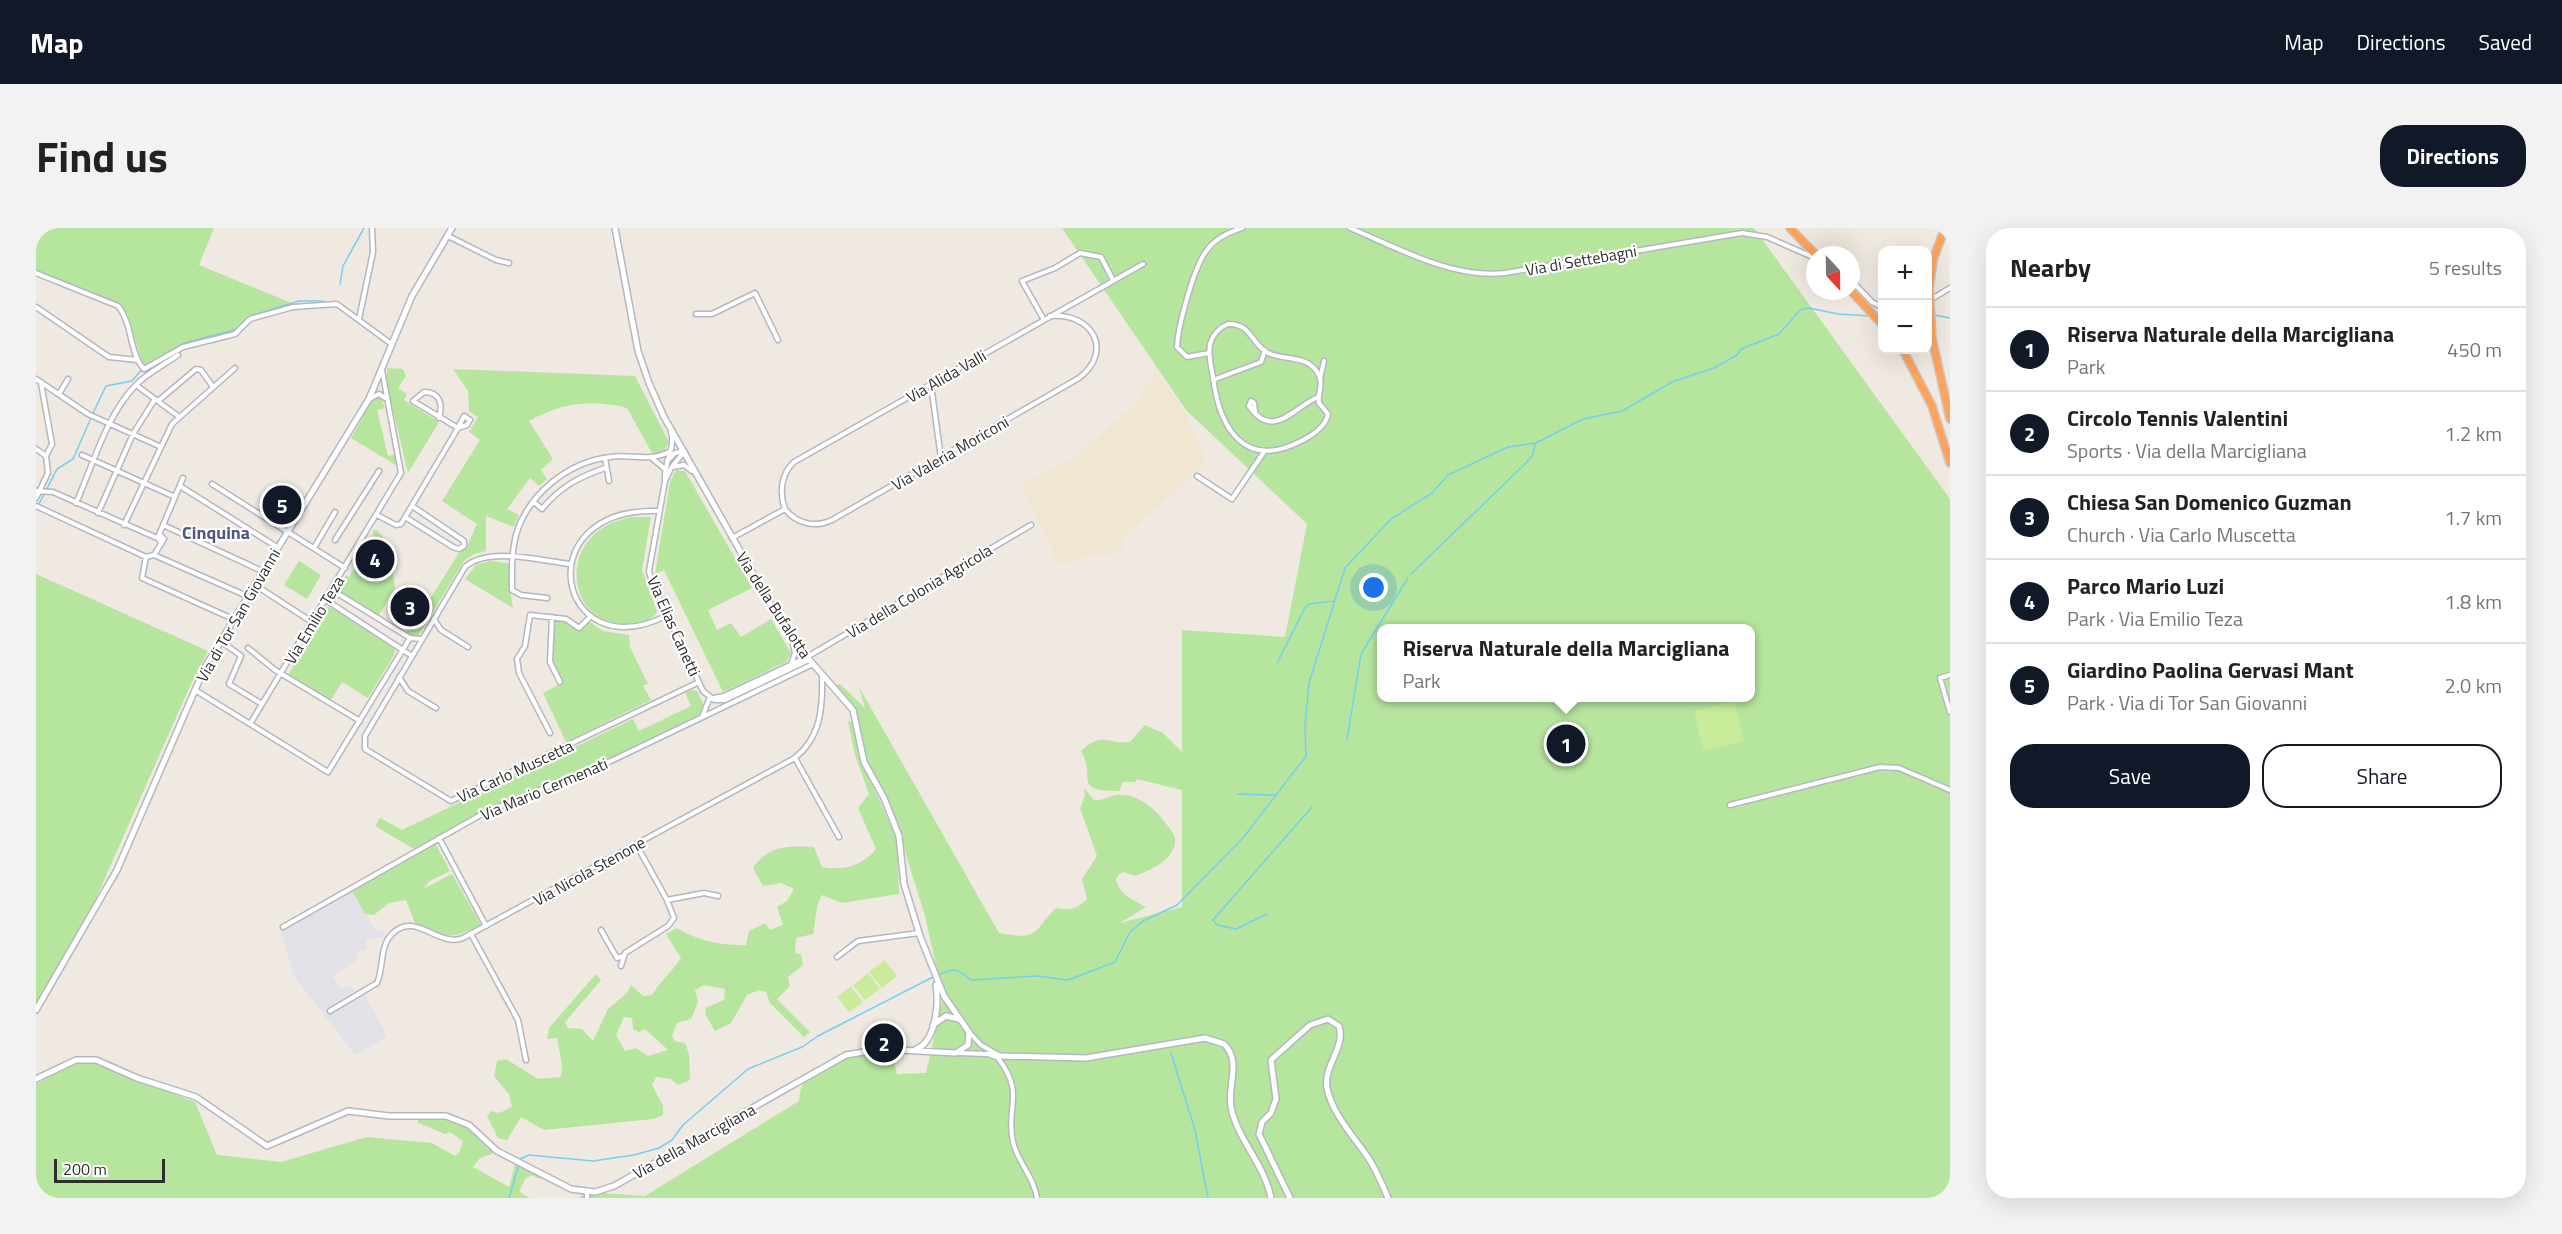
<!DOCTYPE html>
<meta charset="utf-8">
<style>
:root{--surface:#fff;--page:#f2f2f2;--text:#222;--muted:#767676;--line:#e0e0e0;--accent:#111827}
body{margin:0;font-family:"Titillium Web",sans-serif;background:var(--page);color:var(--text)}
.controls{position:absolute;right:18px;top:18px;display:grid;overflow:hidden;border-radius:12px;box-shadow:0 6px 24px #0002}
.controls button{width:54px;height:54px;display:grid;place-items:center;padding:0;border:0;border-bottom:2px solid var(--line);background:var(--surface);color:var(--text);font:30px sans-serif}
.compass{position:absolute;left:1770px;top:18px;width:54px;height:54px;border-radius:50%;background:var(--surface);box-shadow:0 6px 24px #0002;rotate:158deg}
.scale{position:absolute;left:18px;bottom:15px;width:111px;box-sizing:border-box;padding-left:6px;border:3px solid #2e2e2e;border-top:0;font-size:16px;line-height:21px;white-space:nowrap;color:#2e2e2e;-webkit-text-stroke:4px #fff;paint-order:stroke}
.you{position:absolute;left:1338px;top:360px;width:21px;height:21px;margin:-15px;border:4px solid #fff;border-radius:50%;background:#1a73e8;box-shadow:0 0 0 9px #1a73e833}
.badge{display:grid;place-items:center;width:39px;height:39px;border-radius:50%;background:var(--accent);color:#fff;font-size:20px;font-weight:700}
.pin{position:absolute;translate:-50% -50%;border:3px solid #fff;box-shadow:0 2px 6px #0006}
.popup{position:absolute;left:1341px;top:396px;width:378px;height:78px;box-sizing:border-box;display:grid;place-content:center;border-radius:12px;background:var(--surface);filter:drop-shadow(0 2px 4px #0005);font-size:20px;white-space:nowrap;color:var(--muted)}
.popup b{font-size:22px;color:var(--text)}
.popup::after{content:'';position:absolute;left:50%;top:100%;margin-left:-12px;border:12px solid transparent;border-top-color:var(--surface)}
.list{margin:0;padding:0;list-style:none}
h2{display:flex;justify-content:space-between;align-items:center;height:78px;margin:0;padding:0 24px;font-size:26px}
h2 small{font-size:20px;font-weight:400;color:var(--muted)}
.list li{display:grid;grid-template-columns:39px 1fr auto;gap:18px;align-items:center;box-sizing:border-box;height:84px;padding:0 24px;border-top:2px solid var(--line)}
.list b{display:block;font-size:22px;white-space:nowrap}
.list p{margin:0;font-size:20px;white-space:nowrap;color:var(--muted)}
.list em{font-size:20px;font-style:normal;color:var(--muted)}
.actions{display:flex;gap:12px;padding:18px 24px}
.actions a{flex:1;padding:14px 0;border:2px solid var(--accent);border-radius:24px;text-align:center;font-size:21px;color:var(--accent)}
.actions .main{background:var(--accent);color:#fff}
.map{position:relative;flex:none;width:1914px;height:970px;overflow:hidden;border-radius:24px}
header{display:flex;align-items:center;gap:36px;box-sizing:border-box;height:84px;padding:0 30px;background:var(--accent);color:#fff}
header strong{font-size:28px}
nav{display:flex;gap:33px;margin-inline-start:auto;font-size:21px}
.intro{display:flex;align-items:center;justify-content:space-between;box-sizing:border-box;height:144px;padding:0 36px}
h1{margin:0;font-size:42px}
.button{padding:15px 27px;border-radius:24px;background:var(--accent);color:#fff;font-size:21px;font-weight:700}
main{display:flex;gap:36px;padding:0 36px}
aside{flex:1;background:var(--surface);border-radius:24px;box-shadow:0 6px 24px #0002}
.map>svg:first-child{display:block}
.industrial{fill:#e3e1e8}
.education{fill:#f0e6d1}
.green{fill:#b6e59e;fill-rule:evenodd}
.pitch{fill:#c9ec9a}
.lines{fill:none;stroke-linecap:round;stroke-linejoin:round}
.stream{stroke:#75cff0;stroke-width:1.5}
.street-casing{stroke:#b4b7c1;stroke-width:7}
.secondary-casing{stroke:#b4b7c1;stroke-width:8}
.highway-casing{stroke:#c9c9c9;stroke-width:10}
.street{stroke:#fff;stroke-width:4}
.secondary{stroke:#fff;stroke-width:5}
.highway{stroke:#ffa35c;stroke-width:7}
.highway-bridge-casing{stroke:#c9c9c9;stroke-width:10;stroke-linecap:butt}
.highway-bridge{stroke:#ffa35c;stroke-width:7}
.labels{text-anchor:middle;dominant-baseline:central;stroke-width:4.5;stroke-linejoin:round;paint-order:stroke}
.street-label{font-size:16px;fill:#2e2e2e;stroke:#fff}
.neighbourhood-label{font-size:18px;font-weight:bold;fill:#4d5680;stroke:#fff}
</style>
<header>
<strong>Map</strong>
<nav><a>Map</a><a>Directions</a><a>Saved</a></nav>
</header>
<div class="intro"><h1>Find us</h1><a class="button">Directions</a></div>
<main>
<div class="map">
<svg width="1914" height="970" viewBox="0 0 1914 970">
<rect width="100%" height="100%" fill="#efe9e1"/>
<path class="industrial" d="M314,658L339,702L348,703L349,709L330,711L331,720L322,724V731L296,749L305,761L315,757L319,765L326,761L351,809L319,827L257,747L244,698Z"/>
<path class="education" d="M1120,144L1150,185L1170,235L1088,309L1087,320L1069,328L1059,325L1030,337L1022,335L987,262L989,255L1041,228L1101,174Z"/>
<path class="green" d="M0,0H178L163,37L258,76L221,87L203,102L147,117L112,139L107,138L93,90L86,77L0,45Z
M1026,0H1718L1914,271V970H543L551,964L609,968L763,873C764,867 764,859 768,855C783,836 833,822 856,824L861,846L890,845L907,769L889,688L858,588L830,534L821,488L799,457L804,456L829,480L823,459L963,705C1004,713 996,704 1020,680C1035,682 1039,682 1051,671L1046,651L1061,628L1044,580L1049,568L1048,560L1058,572C1067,573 1073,568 1081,567C1106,564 1128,590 1139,609C1142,630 1115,642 1099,648L1087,644L1083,646L1080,652C1085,669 1097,671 1110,679L1084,695L1146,679V562L1101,551L1099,554H1087L1083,563C1035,563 1061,550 1045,523C1067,503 1069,516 1094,514L1109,497L1127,505L1146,524V402L1249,409L1271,296L1150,182ZM1346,400H1714V470H1346Z
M351,140L367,141L370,148L362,160L371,166L368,172L403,194L372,245L351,157Z
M417,141L599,148L633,214L628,223L616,225L591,180C555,171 525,175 493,193L517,231L505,242L511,251L503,258L494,250L471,281L483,287L478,299L450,288V323L438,326L428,333L382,408L378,409L369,404L376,400L424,323L431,319L441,296L406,273L444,212L433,204L442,189L433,183L432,163Z
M344,168L349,180L341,182L352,228L360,226L363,239L315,210L338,169Z
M640,242L649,243L716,360L672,382L681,402L695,395L705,409L735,391L755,425L750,434L687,464L628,342L619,346L634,254Z
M240,260L262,274L249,297L226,282L238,271Z
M596,289H615L606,342L621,384C617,391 606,395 597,396C527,403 517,302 596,289Z
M337,302H341L352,315L359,360L343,387L305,364L303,359L310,347L313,349L337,310Z
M263,333L285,347L271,371L248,357Z
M454,333L476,336L473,355L477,380L429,351L440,337Z
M0,346L172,423L154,458L57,677L0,776Z
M291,379L298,381L359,421L358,427L332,470L306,454L295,472L252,447L286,393L282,390Z
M519,390L531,392L542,403L554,394L567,403L593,407L594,419L612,456L607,458L615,472L530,514L507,465L522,457L512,434L515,396L519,395Z
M656,462L661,463L668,477L667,484L660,490L566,534L446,583L378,621L339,598L344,590L366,602L597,491L603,503L655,478L649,465Z
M812,493L818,495L830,543L861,611L863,666L806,675L786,667C779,678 780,692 777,706L760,710L759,725L765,726L767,737L752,749L754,758L741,771L774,804L768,809L734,775L730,764L723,762L711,767L695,795L679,803L669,786L670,780L688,772L689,761L668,757L659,762L662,774L655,791L641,795L636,808L639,813L649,815L653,826L654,852L642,857L635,851L620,849L616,857L627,878V887L617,891L508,902L485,889L471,912L462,910L451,888L456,883L463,885L476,879L473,866L458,848L461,833L470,831L502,851L525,849L526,837L521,810L511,811L513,800L560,746L565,752L529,794L532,800L546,801L557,813L572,781L591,765L595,757L607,768L616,767C625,752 636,744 645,730L630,706L641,700C663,713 685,718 710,717L713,703L729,695L734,702L747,697L741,679L751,673L758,661L745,655L727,658L717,640C732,617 753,618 778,619L786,639C807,643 826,638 840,621L822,580L833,566L819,527ZM588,789L596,790L597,801L603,804L609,801L632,822L612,828L600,820L589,823L580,807Z
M399,615L414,643L394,653L387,661L416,646L445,697C410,714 413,708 379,695L370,672L353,675L338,687L329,686L316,662Z
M47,834L56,835L159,874L181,927L245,934L331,909L396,915L419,928L424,923L427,913L414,904L409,906L382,895V890C421,888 430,898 457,923L456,926L444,930L437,939L473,959L479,937L505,948L504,951L495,947L489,951L483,964L494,970H0V856L35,837Z"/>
<path class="pitch" d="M1698,473L1708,513L1668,523L1658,483Z
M849,732L861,748L846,760L833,744Z
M832,745L844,761L829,772L817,757Z
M815,758L827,774L813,784L801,769Z"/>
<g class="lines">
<path class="stream" d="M304,56L307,38L328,0
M1898,87L1914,90
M110,138L148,115L202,101L214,88L263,73H287
M57,185L70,158L96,153L106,141
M0,282L21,241L37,231L55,190
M1375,346L1489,236L1496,228L1500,215
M1241,435L1269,380L1273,376L1298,373
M1311,512L1325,426L1372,350
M1202,566L1240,567
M1231,686L1200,701L1181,697L1177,692L1276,579
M902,747C921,739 918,740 935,752L1001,748L1032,752L1079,734L1094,704L1107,693L1141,677L1207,610L1270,528L1269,498L1273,455L1309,340L1355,291L1396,265L1412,247L1472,219L1500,215L1547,191L1586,183L1638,153L1678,140L1701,127L1705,121L1743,106L1764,82L1773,80L1802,86L1834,88
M1135,825L1159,902L1172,970
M484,931L493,927L557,933L598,927L623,920L636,912L647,897L712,841L766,819L782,808L897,749
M473,970L483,936"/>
<defs>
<path id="street" d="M1314,0C1362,20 1416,51 1469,45L1706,5L1731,9L1779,30
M412,8L460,32L473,35
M0,45L82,78C97,96 93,125 108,141L147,119L199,106L214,91L257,79L301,76L354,115
M1815,52L1836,74L1846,79
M1894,72L1914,60
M0,79L73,129L102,132
M660,86H676L719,65L742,112
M323,91L337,24L336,0
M1008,92L986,53L1019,40L1044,25L1065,29L1077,52
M1192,96C1215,95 1215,116 1232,125C1250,133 1272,126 1283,147C1288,156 1281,166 1283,175L1292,186C1290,199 1274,209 1263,214C1207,242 1183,198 1177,149C1175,138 1172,127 1174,116C1177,106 1182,100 1192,96Z
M1173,125L1151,129L1141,119C1142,98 1158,38 1171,22C1179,11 1193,4 1206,0
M0,151L52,186L123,218
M1284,151L1288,133
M1177,152L1225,134L1229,122
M100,157L142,188
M895,157L905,230
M23,166L32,151
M335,170L343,166L349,170
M122,173L160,141L165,142L177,159
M1219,184L1218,175L1215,173L1213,178C1237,213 1258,179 1282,169
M0,221L10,228
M648,224L635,240L629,253L613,343L616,355L667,463L678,472H689L773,432
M46,227L139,269
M569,230L573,253
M617,231L629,241
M631,233L639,225L648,223
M636,239L648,237L656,243
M1161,248L1196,271L1228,224
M629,252C627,236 640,220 635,204
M176,256L309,340
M144,258L241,319
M0,263L17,264L121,310
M0,270L12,245L10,228L16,216L5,155
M498,274L506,281C524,259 543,249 569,240
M40,275C57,237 70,188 99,158C111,145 128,137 142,127
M0,278L110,329L118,327
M749,281C743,265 745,246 758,234L1107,36
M623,283C488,278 521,444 632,387
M62,285L97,206L119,171
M341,287L360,297L365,296L422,200L428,188L434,192L431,197L422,200L377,173L388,164C404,164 407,176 403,190
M369,289L417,319L423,321L428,318V313L376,278
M88,297L136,196L199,140
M127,297L226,343
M696,310L749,281C761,296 779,300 796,292L1043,150C1079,122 1055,84 1014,88
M299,312L343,243
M124,314L122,309L147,250
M278,320L299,284
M118,327L211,368
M118,327L128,311L124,307
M110,329L106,350L197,391
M535,336C505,333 452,318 429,339L329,508V521L415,573L663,454
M219,357L276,394
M296,362L374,410L385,411
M511,370L485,367L476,362C476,344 475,326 480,307C492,266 532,234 574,229C595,226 613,234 633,224
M290,372L376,428
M516,389L514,434L524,454
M398,391L405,402L432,419
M185,413L205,428L193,456L226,476
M212,420L239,442L324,493
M755,436L759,425L756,411
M1914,447L1904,450L1914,484
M363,449L372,463L400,480
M159,462L292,544L374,410
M678,470L688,468L771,429L995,297
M666,489L674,469
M214,496L365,245L346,142
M514,505L483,445L481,431L489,418L494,387L530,391L543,400L555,388
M759,530L803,609
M1694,577L1844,539L1863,540L1914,562
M403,610L450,698
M631,672L668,665L682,668
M247,699L448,585L577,532L777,436
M565,702L581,730L587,728
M435,706L482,792L490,832
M801,729L822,713L883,705
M585,738L589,725L632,698L638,690L631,672L600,616
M294,783L341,755C348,740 343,719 356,706C379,682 402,720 427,710L757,531C785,511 787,479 786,447
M933,804L945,817L964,828
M921,825L952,826L963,830
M962,830C990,867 969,878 977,914C982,935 998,949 1001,970
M551,964V970"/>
<path id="secondary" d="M0,782L81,642L169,439L333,171L376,68L416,0
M897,797L910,788L922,791
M880,821C900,814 903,775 900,757
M964,828L1050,830L1169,810L1188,816C1206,833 1191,858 1195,879C1201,911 1229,937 1235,970
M0,851L40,832H60L101,850L160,869L231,918L312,883L353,888H410L433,897L461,923L535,961L559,964L578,958L810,827L845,821L920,825L932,817L933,804L908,768L884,708L868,656L863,608L848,570L828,534L817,482L771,429L736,379L628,189L613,155L602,123L579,0
M1254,970L1223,906L1226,894L1235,885L1240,871L1235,832L1274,797L1292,791L1303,798C1310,819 1287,838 1291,860C1296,885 1317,908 1331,928C1340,941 1346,956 1352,970"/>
<path id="highway" d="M1754,0L1780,27
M1897,32L1909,0
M1815,63L1846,96
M1896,110L1914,191
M1867,122L1896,178L1914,235"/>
</defs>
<use href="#street" class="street-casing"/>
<use href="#secondary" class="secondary-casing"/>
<use href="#highway" class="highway-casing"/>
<use href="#street" class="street"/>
<use href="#secondary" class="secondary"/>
<use href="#highway" class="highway"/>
<defs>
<path id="highway-bridge" d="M1896,110L1893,60L1897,32"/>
</defs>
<use href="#highway-bridge" class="highway-bridge-casing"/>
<use href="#highway-bridge" class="highway-bridge"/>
</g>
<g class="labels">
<g class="street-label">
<text transform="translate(1545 32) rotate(-10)">Via di Settebagni</text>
<text transform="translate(910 148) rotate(-30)">Via Alida Valli</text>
<text transform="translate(914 225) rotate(-30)">Via Valeria Moriconi</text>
<text transform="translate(883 363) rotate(-31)">Via della Colonia Agricola</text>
<text transform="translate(738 377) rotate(57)">Via della Bufalotta</text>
<text transform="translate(202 387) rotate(-60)">Via di Tor San Giovanni</text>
<text transform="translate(278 392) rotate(-59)">Via Emilio Teza</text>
<text transform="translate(638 398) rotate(66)">Via Elias Canetti</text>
<text transform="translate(479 543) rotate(-25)">Via Carlo Muscetta</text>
<text transform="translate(508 561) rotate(-23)">Via Mario Cermenati</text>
<text transform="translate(553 643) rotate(-29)">Via Nicola Stenone</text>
<text transform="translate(658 913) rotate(-29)">Via della Marcigliana</text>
</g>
<g class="neighbourhood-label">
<text x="180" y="304">Cinquina</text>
</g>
</g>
</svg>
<div class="controls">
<button>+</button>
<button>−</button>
</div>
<svg class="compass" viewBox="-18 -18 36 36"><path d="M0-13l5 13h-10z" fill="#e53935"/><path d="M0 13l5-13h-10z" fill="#767676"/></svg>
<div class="scale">200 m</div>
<div class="you"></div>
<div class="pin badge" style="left:1530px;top:516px">1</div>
<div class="popup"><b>Riserva Naturale della Marcigliana</b>Park</div>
<div class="pin badge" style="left:848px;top:815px">2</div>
<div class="pin badge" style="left:374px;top:379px">3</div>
<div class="pin badge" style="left:339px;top:331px">4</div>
<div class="pin badge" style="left:246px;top:277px">5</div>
</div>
<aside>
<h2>Nearby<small>5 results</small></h2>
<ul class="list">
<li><span class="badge">1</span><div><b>Riserva Naturale della Marcigliana</b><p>Park</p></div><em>450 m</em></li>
<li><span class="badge">2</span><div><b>Circolo Tennis Valentini</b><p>Sports · Via della Marcigliana</p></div><em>1.2 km</em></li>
<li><span class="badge">3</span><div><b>Chiesa San Domenico Guzman</b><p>Church · Via Carlo Muscetta</p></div><em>1.7 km</em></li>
<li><span class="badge">4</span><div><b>Parco Mario Luzi</b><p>Park · Via Emilio Teza</p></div><em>1.8 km</em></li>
<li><span class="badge">5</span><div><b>Giardino Paolina Gervasi Mant</b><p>Park · Via di Tor San Giovanni</p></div><em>2.0 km</em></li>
</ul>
<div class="actions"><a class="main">Save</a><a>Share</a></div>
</aside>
</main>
